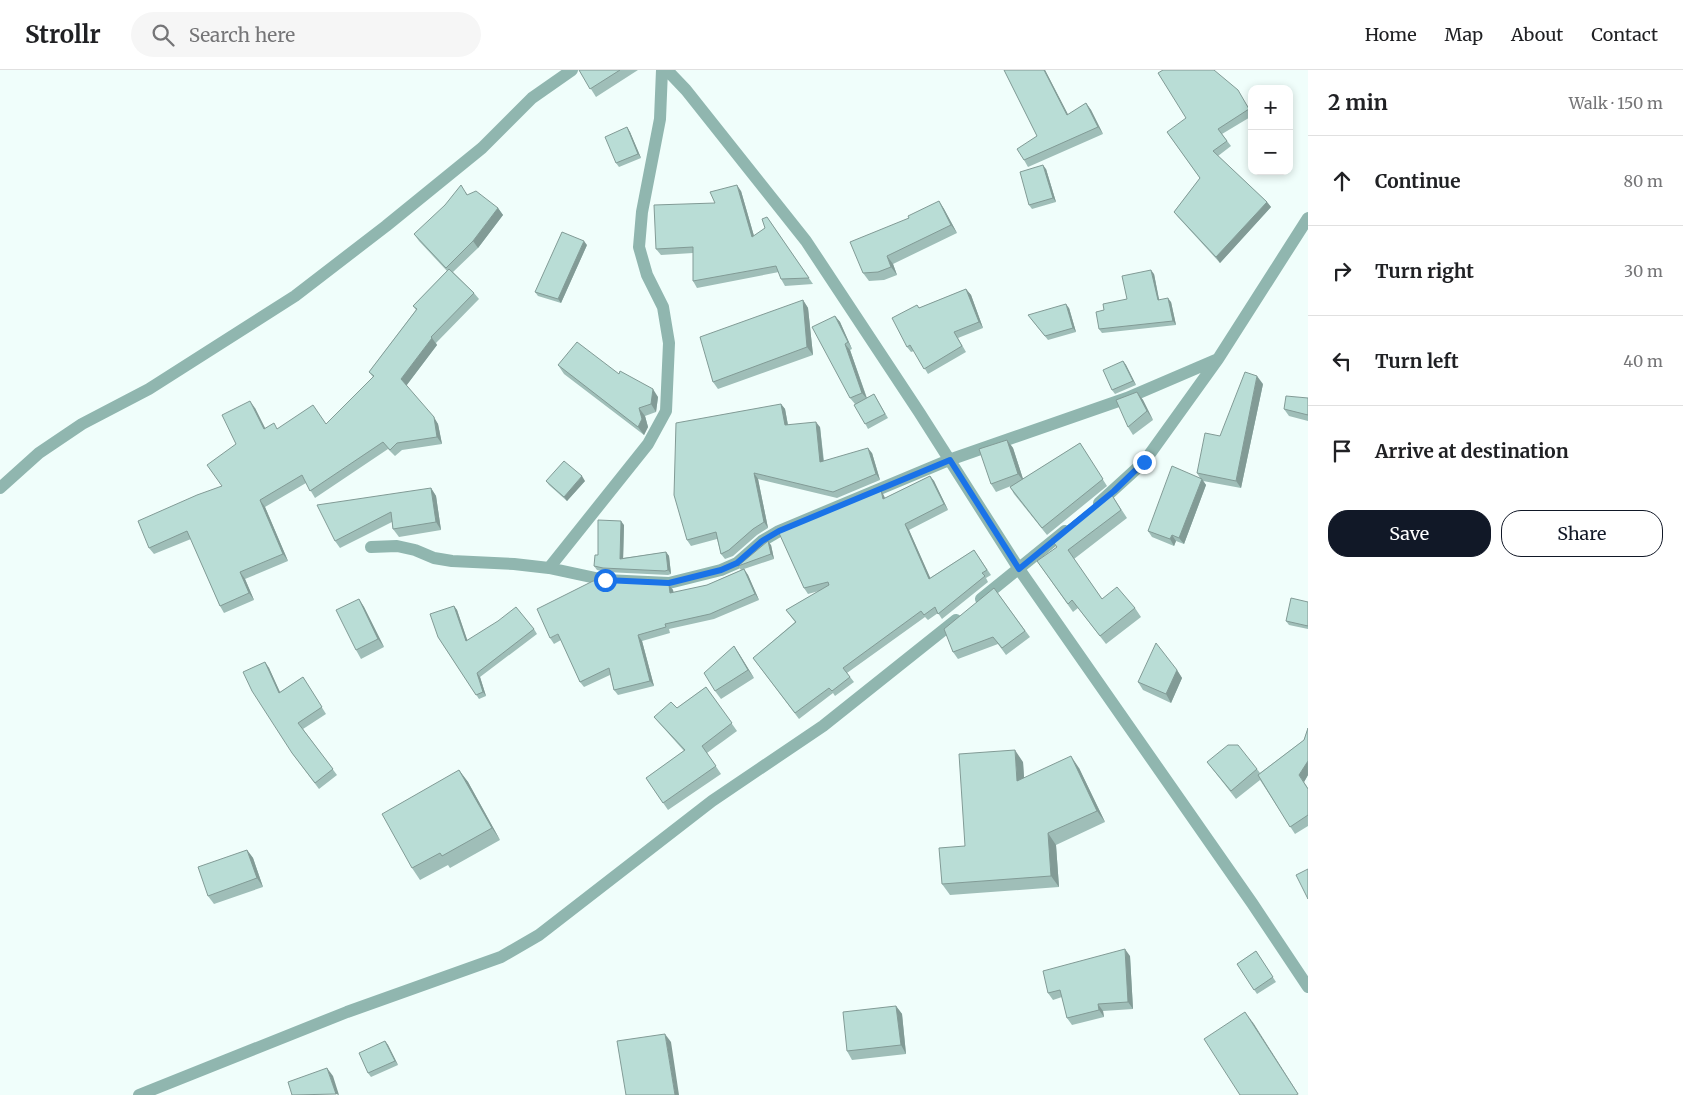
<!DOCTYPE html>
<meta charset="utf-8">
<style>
:root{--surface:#fff;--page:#f6f6f6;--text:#202124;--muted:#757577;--line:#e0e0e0;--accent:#111827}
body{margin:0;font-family:Merriweather,serif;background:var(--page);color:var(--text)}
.controls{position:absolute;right:15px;top:15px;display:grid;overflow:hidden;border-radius:10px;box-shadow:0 2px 8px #0003}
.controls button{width:45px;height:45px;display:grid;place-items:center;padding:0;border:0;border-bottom:1px solid var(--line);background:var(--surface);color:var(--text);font:25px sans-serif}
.stop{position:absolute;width:15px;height:15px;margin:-11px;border:4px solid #1a73e8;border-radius:50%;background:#fff}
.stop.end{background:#1a73e8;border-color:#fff;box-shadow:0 1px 5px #0008}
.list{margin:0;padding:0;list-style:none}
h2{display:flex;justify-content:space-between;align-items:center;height:65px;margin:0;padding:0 20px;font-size:21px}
h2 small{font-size:16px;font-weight:400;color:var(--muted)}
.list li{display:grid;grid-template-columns:32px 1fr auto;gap:15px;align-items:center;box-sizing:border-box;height:90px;padding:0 20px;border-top:1px solid var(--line)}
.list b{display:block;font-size:19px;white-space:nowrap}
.list em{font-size:16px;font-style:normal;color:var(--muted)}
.actions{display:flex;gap:10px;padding:15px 20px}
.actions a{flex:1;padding:11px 0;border:1px solid var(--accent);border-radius:20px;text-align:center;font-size:18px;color:var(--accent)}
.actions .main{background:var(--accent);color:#fff}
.icon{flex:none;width:28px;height:28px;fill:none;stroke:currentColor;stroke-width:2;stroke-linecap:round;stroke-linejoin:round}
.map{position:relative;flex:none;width:1308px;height:1025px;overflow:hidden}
header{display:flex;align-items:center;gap:30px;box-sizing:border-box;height:70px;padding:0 25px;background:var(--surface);border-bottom:1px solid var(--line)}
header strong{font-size:24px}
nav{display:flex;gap:28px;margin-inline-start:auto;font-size:18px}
.search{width:350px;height:45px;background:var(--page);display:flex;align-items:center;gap:12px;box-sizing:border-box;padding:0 18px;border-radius:28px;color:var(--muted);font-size:19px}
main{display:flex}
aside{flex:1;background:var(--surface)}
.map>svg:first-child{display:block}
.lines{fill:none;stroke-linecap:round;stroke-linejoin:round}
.street{stroke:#90b6af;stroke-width:12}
.wall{fill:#9fbeb8}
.shaded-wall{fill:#829b96}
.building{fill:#b9ddd6;stroke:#829b96}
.route{stroke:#1a73e8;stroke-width:6}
</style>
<header>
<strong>Strollr</strong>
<div class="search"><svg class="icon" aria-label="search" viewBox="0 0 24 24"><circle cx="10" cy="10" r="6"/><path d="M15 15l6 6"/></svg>Search here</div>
<nav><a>Home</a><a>Map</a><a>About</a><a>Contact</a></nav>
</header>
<main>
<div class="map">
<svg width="1308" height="1025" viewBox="0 0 1308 1025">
<rect width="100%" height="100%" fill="#f0fefb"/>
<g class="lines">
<path class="street" d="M667,0L686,20L806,171L919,342L1019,499L1252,833L1308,917
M0,418L39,383L82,354L149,319L295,226L386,156L482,78L532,28L572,0
M1099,433L1144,392L1218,289L1308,148
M371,477L397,476L415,480L434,488L452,491L514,494L549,498L605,510L669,513L721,500L737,493L762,471L779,461L949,390L1127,328L1218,289
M549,498L648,374L666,341L669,273L663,237L647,205L639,177L642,142L660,49L662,0
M981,529L1065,461
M139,1025L347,942L501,887L539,865L712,731L823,656L956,550"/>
</g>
<path class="wall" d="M579,0H638L596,27Z
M1004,0H1045L1068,45L1086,33L1091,40L1103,64L1028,97L1024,90L1037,66Z
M1241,26L1252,43V46L1222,64L1231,76L1218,86L1267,132L1271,137L1220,193L1178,147L1174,142L1200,108L1167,62Z
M627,57L630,62L641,88L619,97L616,93Z
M1046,99L1056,132L1032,139L1029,135Z
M741,121L754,166L765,158L767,147L813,214L785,216L781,209L779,202L697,218L693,211V183L661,185L656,179L715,133Z
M466,122L467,125L498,138L503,145L478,178L453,202L474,223L479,229L436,273L437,275L406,316L438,354L442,374L402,380L395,386L388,379L315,428L306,413L265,437L288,491L245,509L254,530L224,543L220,536L191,469L154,484L149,478L222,416L236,374L255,338L265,358L278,359L326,354L373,307L369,302L416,240L413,236L447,201L419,171L414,164Z
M939,131L944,139L957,163L893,194L897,205L884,210L869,211L863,203L909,148Z
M587,175L561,233L538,226L535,222Z
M1154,204L1159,230L1171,232L1176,255L1102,263L1099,259L1104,240L1127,229Z
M966,219L971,225L983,258L958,268L966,282L928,304L914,281L911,282L907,277L917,235L919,238Z
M803,230L808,238L813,285L718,319L713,312Z
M1069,238L1076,262L1048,270L1031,249Z
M835,246L840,252L852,279L850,280L867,328L874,324L888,348L868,359L855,334L850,328Z
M1123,291L1126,295L1136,315L1115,324L1112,320Z
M558,295L619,304L658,327L656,342L645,346L648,357L644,365L564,304Z
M1263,314L1241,418L1203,411L1206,415L1184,474L1176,471L1174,476L1152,467L1148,461L1200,408L1197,403L1220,366Z
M1137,322L1143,330L1153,350L1133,365L1128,357Z
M1308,328V351L1289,346L1284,339Z
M781,334L785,339L788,355L820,357L824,391L872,383L880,410L837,428L758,409L768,458L757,465L733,486L725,489L721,484L717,469L691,476L687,470Z
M1007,370L1013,378L1023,409L1080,373L1107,416L1047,465L1014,424L1010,417L1011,416L996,422L991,414Z
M930,406L934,411L948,440L909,460L930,508L974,480L991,505L986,508L988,512L942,549L938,543L928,550L925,547L847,603L854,612L835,626L833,623L799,649L753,588L795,552L786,540L819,521L808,524L804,518L881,420L885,428Z
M546,411H585L567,431L549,415Z
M431,418L436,426L441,460L399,467L393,459L392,452L340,478L335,471Z
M1110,422L1127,448L1074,489L1102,529L1135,538L1141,547L1106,574L1078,538L1073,542L1037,491L1057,477L1051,469Z
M624,455L623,488L666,482L669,486L671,504L668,505L606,502L597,500L594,496L598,485Z
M771,475L774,489L741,500L738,496Z
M744,499L748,505L759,530L714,549L669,559L670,563L642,571L654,616L618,625L614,620L610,605L584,617L580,612L561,570L554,574L550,568L669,515L673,520L674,523L707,515Z
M994,518L1030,567L1006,585L998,574L958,589L953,582Z
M359,529L364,537L384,577L361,589L356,580Z
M1308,532V559L1289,555L1286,551Z
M454,536L457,540L467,570L534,559L537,564L480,607L486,626L479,629L438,567Z
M734,576L754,608L721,629L715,621Z
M265,592L269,598L280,622L303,607L326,644L303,659L337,705L319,719L292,683Z
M1177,600L1182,608L1171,633L1143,620L1138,612Z
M706,617L737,661L707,683L721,704L668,740L646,708L684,681L660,654L654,647L677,638Z
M1308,658V705L1304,712L1308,718V756L1295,764L1260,710L1236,729L1207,692L1257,699L1260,703L1304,670Z
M1023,692L1024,708L1079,698L1105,752L1056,775L1059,817L950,825L942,814L965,776Z
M459,700L468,712L500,770L450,798L448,795L420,810L412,798Z
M247,780L253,788L263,817L214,834L208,826Z
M1256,881L1276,912L1257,924L1237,894Z
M1130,886L1133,939L1103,941L1104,947L1072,955L1067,948L1062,927L1053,930L1048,923Z
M896,936L902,944L906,984L852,990L847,981Z
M385,971L388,975L398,995L371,1007L368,1003Z"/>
<path class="shaded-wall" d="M1044,0H1045L1072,52L1067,45Z
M1086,33L1091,40L1103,64L1098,57Z
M627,57L630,62L641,88L638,84Z
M1043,95L1046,99L1056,132L1053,128Z
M737,115L741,121L756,173L752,167Z
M939,131L944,139L957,163L951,155Z
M1267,132L1271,137L1220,193L1216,187Z
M498,138L503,145L478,178L473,171Z
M584,171L587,175L561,233L558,229Z
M887,186L893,194L897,205L891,197Z
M1151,200L1154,204L1160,234L1158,230Z
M966,219L971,225L983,258L979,252Z
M1168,228L1171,232L1176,255L1173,251Z
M803,230L808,238L813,285L807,277Z
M1066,234L1069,238L1076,262L1073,258Z
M835,246L840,252L852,279L848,272Z
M432,268L437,275L406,316L401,309Z
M845,274L850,280L867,329L862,323Z
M1123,291L1126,295L1136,315L1133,311Z
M1257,306L1263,314L1241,418L1236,411Z
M653,319L658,327L656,342L651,334Z
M1137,322L1143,330L1153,350L1147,341Z
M250,331L255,338L269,366L264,359Z
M781,334L785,339L789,361L785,355Z
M639,338L645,346L648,357L644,365L638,357Z
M434,347L438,354L442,374L437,367Z
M816,352L820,357L824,397L820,392Z
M1007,370L1013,378L1024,412L1018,404Z
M868,378L872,383L880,410L876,404Z
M754,403L758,409L768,458L764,452Z
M582,406L585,411L567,431L564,427Z
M930,406L934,411L948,440L944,434Z
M1202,409L1206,415L1184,474L1179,468Z
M431,418L436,426L441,460L436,452Z
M881,420L884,426L887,434L883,429Z
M260,430L265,437L288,491L283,484Z
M621,451L624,455L623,493L620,489Z
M905,454L909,460L933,514L929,509Z
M1172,465L1176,471L1174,476L1170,469Z
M768,471L771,475L774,489L771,484Z
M666,482L669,486L671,504L668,500Z
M744,499L748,505L759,530L755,524Z
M240,502L245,509L254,530L249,523Z
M669,515L673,520L674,529L670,523Z
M359,529L364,537L384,577L378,569Z
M454,536L457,540L469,575L466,571Z
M638,565L642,571L654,616L650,611Z
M734,576L740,585L754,608L748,600Z
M265,592L269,598L283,629L279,623Z
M1177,600L1182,608L1171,633L1166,624Z
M477,603L480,607L486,626L483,622Z
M1015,680L1023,692L1025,722L1017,711Z
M1071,686L1079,698L1105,752L1097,741Z
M1308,691V705L1304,712L1299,705Z
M459,700L468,712L500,770L492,758Z
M1048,763L1056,775L1059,817L1051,806Z
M247,780L253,788L263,817L257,808Z
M1125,879L1130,886L1133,939L1128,932Z
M1098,934L1103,941L1104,947L1099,940Z
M896,936L902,944L906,984L901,975Z
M1245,942L1254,954L1299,1025L1298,1024Z
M665,964L671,972L679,1025H675Z
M385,971L388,975L398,995L395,991Z
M327,998L333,1006L339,1025L336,1024Z"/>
<path class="building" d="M579,0H620L590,19Z
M1004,0H1044L1067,45L1086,33L1098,57L1024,90L1017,79L1037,66Z
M1163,0H1214L1238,20L1249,39L1218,59L1227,71L1213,81L1267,132L1216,187L1174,142L1200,108L1167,62L1186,48L1158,3Z
M627,57L638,84L616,93L605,67Z
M1043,95L1053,128L1029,135L1020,102Z
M461,115L467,125L476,121L498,138L473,171L446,198L414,164L445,135Z
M737,115L752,167L765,158L762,149L767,147L809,208L781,209L776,196L693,211V177L656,179L654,135L715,133L710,122Z
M939,131L951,155L887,186L891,197L878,202L863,203L850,172L909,148L908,146Z
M562,162L584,171L558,229L535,222Z
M449,199L474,223L431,267L432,268L401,309L434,347L437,367L397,373L390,380L383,372L310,421L302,405L260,430L283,484L240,502L249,523L220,536L187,461L149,478L138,451L197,425L222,416L207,395L236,374L222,345L250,331L264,359L274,353L277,359L313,335L326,354L374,306L369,302L417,239L413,236Z
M1151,200L1158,230L1168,228L1173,251L1099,259L1096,242L1104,240L1103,234L1127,229L1122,206Z
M966,219L979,252L954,262L962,276L924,299L910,275L907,277L892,248L917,235L919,238Z
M803,230L807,277L713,312L700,267Z
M1066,234L1073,258L1045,266L1028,245Z
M835,246L848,272L845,274L862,323L850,328L812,257Z
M577,272L619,304L620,301L653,319L651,334L639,338L642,349L638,357L558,295Z
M1123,291L1133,311L1112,320L1103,300Z
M1245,302L1257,306L1236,411L1197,403L1205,363L1220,366Z
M1137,322L1147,341L1128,357L1116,330Z
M874,324L885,344L865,354L854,335Z
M1286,326L1308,328V345L1284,339Z
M781,334L785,355L816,352L820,392L868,378L876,404L833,422L754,403L764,452L753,459L729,480L721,484L716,462L687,470L674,425L676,353Z
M1007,370L1018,404L991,414L979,379Z
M1080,373L1103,409L1042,458L1010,417Z
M564,391L582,406L564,427L546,411Z
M1172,396L1202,409L1179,468L1172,465L1170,469L1148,461Z
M930,406L944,434L905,454L929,509L974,480L987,500L982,503L985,506L938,544L935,537L924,545L921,541L843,598L850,607L832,621L829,618L795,643L753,588L796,552L786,540L829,515L828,512L804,518L779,463L881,420L883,429Z
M431,418L436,452L393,459L391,442L335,471L317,435Z
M1110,422L1121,440L1068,480L1102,529L1117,517L1135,538L1100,566L1072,530L1068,534L1037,491L1057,477L1051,469Z
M598,450L621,451L620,489L666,482L668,500L665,501L603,498L594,496L595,485H598Z
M768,471L771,484L738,496Z
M744,499L755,524L710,544L665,554L666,557L638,565L650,611L614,620L609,598L580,612L558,564L550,568L537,539L593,511L669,515L670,523L707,515Z
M994,518L1025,561L1002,578L993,567L953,582L944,559Z
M1291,528L1308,532V556L1286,551Z
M359,529L378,569L356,580L336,540Z
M454,536L466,571L498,551L516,537L534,559L477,603L483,622L476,625L438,567L430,544Z
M1156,573L1177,600L1166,624L1138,612Z
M734,576L748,600L715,621L704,603Z
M265,592L279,623L303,607L322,637L298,653L333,699L315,713L292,683L252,621L243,602Z
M706,617L732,653L702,676L716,696L663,733L646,708L685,680L654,647L671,632L677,638Z
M1308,658V691L1299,705L1308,719V745L1290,757L1258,705L1304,670Z
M1228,675H1238L1257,699L1231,721L1207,692Z
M1015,680L1017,711L1071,686L1097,741L1048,763L1051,806L942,814L939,778L965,776L959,684Z
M459,700L492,758L442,786L440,783L412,798L382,744Z
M247,780L257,808L208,826L198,797Z
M1308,799V829L1296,805Z
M1125,879L1128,932L1098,934L1099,940L1067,948L1060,920L1048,923L1043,901Z
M1256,881L1273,907L1254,920L1237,894Z
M896,936L901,975L847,981L843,942Z
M1245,942L1298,1024L1296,1025H1240L1204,969Z
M665,964L675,1025H626L617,971Z
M385,971L395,991L368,1003L359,983Z
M327,998L336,1024L292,1025L288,1012Z"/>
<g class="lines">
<path class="route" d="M605,510L669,513L721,500L737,493L762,471L779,461L950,390L1019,499L1114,421L1144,392"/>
</g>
</svg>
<div class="controls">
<button>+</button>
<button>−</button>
</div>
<div class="stop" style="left:605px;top:510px"></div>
<div class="stop end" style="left:1144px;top:392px"></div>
</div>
<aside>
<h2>2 min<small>Walk · 150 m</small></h2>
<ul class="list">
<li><svg class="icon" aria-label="ahead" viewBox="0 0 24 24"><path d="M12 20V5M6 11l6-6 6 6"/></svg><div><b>Continue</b></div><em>80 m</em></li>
<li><svg class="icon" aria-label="right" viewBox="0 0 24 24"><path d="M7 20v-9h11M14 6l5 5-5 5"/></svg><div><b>Turn right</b></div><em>30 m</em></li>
<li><svg class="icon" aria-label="left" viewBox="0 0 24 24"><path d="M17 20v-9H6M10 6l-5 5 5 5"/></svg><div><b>Turn left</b></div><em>40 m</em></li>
<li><svg class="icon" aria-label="arrive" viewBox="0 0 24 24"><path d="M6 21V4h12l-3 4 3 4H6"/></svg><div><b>Arrive at destination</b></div></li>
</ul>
<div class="actions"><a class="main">Save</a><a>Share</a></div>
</aside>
</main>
